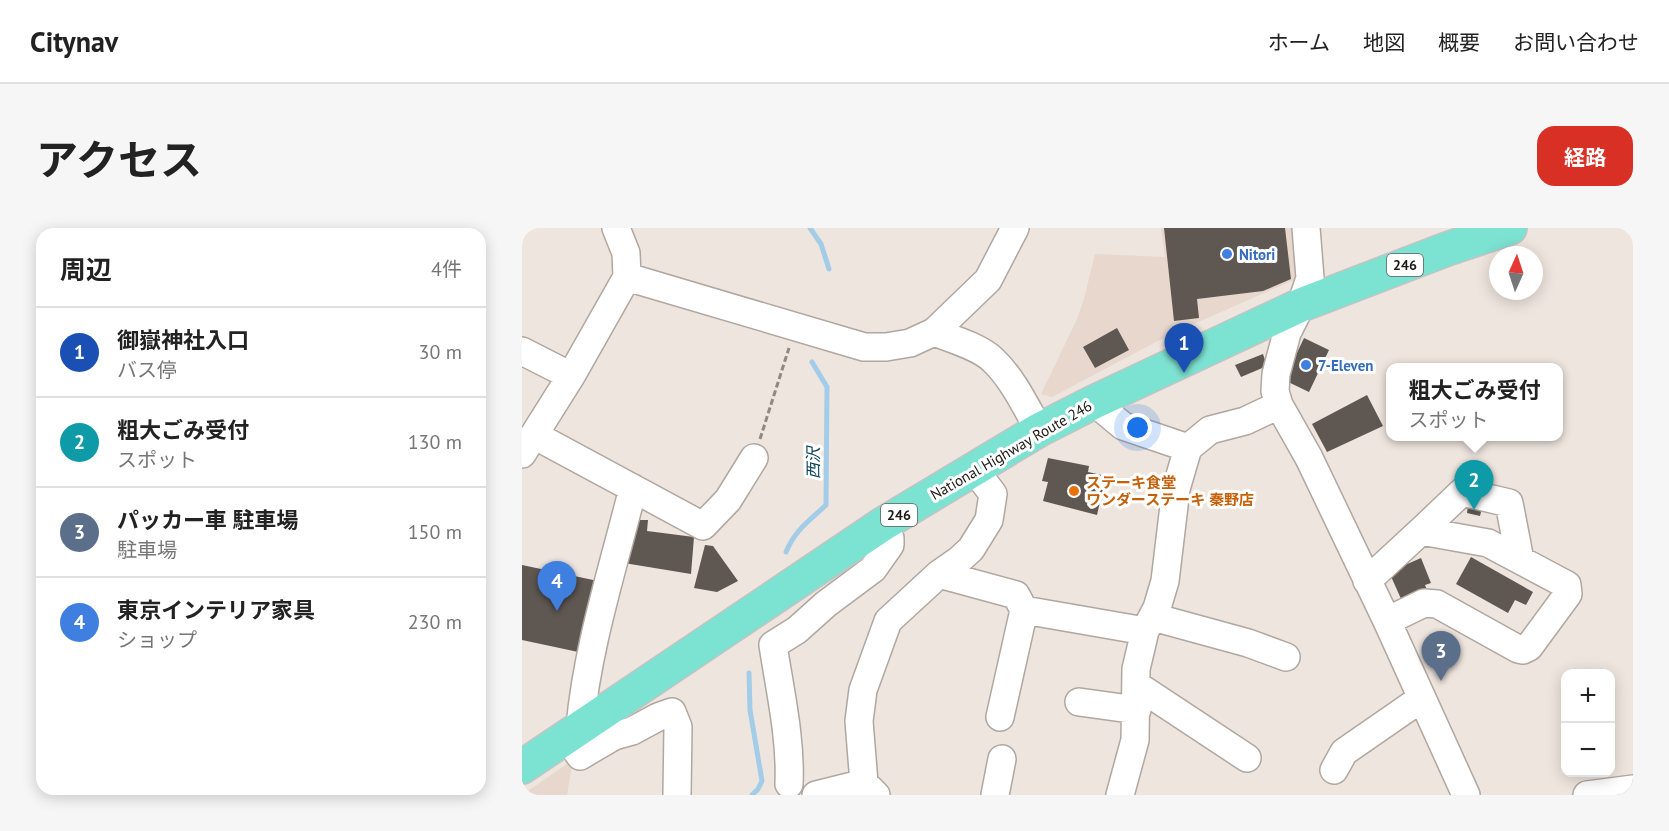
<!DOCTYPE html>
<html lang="ja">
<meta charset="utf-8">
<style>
:root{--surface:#fff;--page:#f6f6f6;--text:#222;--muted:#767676;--line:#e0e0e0;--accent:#d93025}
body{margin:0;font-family:"PT Sans","Noto Sans JP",sans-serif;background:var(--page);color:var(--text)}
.controls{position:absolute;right:18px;bottom:18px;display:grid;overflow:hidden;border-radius:12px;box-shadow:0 3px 15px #0003}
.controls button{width:54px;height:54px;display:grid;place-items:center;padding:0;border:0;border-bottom:2px solid var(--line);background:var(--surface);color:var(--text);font:30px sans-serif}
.compass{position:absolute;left:967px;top:18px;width:54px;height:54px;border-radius:50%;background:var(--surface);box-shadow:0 3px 15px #0003;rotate:3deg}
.you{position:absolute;left:616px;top:200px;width:21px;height:21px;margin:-15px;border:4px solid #fff;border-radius:50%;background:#1a73e8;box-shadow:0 0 0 9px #1a73e833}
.badge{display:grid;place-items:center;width:39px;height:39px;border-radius:50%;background:var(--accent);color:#fff;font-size:20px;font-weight:700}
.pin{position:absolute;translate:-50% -50px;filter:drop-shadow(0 2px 3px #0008)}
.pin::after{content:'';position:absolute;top:32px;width:21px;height:18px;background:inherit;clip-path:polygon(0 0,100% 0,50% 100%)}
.popup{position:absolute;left:864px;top:135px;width:177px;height:78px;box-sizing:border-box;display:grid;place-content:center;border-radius:12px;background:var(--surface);filter:drop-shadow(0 2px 4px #0005);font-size:20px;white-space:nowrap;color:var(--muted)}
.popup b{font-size:22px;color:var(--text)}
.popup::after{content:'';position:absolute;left:50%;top:100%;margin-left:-12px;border:12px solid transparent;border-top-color:var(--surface)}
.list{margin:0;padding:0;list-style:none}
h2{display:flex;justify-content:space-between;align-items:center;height:78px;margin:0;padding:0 24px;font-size:26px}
h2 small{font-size:20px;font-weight:400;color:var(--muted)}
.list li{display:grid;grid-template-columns:39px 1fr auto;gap:18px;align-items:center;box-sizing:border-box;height:90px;padding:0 24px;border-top:2px solid var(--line)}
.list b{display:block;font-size:22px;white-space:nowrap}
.list p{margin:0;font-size:20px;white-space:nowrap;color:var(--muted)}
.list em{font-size:20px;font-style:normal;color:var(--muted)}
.map{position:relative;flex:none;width:1111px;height:567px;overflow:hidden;border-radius:18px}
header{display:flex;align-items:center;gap:36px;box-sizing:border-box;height:84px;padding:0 30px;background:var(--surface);border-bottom:2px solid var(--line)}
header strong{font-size:28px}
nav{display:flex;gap:33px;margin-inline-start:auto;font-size:21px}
.intro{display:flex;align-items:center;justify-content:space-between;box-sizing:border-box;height:144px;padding:0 36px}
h1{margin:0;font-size:42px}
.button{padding:15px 27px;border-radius:18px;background:var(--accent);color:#fff;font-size:21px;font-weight:700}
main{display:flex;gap:36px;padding:0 36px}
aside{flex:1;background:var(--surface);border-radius:18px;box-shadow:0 3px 15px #0003}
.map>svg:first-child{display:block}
.built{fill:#e7d7cc}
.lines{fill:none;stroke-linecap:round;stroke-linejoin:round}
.stream{stroke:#a2cce7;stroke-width:5}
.building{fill:#5f5752}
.minor-casing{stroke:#b0a7a0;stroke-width:30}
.highway-casing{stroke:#c4c3c2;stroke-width:36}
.path{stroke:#8f8883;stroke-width:3;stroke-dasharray:6 3;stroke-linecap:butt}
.minor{stroke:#fff;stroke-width:27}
.highway{stroke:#7ce2d2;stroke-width:33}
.shop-dot{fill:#3f7fe0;stroke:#fff;stroke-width:2}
.food-dot{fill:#e8710a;stroke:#fff;stroke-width:2}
.labels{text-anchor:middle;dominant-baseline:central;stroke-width:6;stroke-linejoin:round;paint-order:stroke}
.shield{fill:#fff;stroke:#605e5c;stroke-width:1.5}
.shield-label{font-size:14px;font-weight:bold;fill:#1c1916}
.shop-label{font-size:15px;font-weight:bold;fill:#366cbe;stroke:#fff;text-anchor:start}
.street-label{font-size:15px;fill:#1c1916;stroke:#fff}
.food-label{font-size:15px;font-weight:bold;fill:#c56008;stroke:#fff;text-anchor:start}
.water-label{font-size:16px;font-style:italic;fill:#083f5a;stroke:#fff}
</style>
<header>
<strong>Citynav</strong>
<nav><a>ホーム</a><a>地図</a><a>概要</a><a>お問い合わせ</a></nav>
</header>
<div class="intro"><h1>アクセス</h1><a class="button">経路</a></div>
<main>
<aside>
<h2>周辺<small>4件</small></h2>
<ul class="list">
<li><span class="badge" style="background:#1a4fb4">1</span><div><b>御嶽神社入口</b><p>バス停</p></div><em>30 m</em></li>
<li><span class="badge" style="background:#0f9aa8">2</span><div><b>粗大ごみ受付</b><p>スポット</p></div><em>130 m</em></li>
<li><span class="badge" style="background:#5c6f8a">3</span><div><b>パッカー車 駐車場</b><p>駐車場</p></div><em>150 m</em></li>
<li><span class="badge" style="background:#3f7fe0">4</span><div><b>東京インテリア家具</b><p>ショップ</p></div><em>230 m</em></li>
</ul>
</aside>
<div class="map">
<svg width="1111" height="567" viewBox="0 0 1111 567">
<rect width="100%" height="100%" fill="#eee5de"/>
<path class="built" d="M639,0H775L777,42L774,51L647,107L530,169L519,166L555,91L562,71L573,26L643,29Z
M51,532L45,567H0Z"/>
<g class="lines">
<path class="stream" d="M288,0L299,16L307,41
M264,324C273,302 287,293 304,277L305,159L290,134
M227,445L228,482L240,553L236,561L230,567"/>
</g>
<path class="building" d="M642,0H763L769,51L741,63L675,71L677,90L652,93Z
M595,100L607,122L573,140L561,119Z
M782,110L807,122L787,164L762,152Z
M741,126L745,138L719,149L713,137Z
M845,167L861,198L805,224L790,196Z
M526,230L567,238L566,244L584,248L575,287L521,273L526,254L520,253Z
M946,277L960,280L958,288L945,285Z
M108,292H126L125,303L172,309L169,346L102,335Z
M183,317L191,318L216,353L195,364L172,360Z
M949,329L1011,364L1004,377L993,372L986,385L934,356Z
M899,330L909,355L903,357L905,362L880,373L867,344Z
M0,337L76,353L61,425L0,412Z"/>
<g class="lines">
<defs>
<path id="minor" d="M784,0L788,50L779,77L765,105L754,146L753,163L757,177L787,230L865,393L944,567
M105,49L342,119H364L388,115L412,104L466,52L493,0
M412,104C430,111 458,119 471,132C491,151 504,179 517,202
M0,123L49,148
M572,174L601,198L666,220
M12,207L181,298L206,272L232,230
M0,226L49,148L105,49L104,25L94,0
M899,303L940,264L987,275L998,332
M417,346L494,367L502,382L623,403
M845,353L899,303L966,315L1045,357L1046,366L1007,419L1001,422L996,421L915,376L902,375L865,393
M631,389L726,415L764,429
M616,458L725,530
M557,474L615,482
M478,489L502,382
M58,499C65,419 92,337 111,260
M44,508L58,528L92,508L110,503L136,489L150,484L156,499L155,567
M812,542L822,524L900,470
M267,556C269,510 258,463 251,417L275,402L304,376L351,341L368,317V310L361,296
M294,567L342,555
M354,567L342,555L337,493L341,462L366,393L417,346L437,332L449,321L467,292L471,266L452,241
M473,567L480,531
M598,567L613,512L614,441L623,403L635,380L643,353L654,261L666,220L688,202L723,193L757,177
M1065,567L1111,561"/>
<path id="highway" d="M0,539L361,296L517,202L572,174L779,77L925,21L988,0"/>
</defs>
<use href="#minor" class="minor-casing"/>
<use href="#highway" class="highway-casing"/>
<path class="path" d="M238,211L267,120"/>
<use href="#minor" class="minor"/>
<use href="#highway" class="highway"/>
</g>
<g class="shop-dot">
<circle cx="705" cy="26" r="6"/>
<circle cx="784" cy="137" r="6"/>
</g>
<circle class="food-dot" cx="552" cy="263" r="6"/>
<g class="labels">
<g class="shield">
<rect x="865" y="26" width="36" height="22" rx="4.5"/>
<rect x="359" y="276" width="36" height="22" rx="4.5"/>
</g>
<g class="shield-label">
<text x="883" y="37">246</text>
<text x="377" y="287">246</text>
</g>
<g class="shop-label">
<text x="717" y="26">Nitori</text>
<text x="796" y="137">7-Eleven</text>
</g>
<g class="street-label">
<text transform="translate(489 222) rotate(-30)">National Highway Route 246</text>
</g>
<g class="food-label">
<text x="564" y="254">ステーキ食堂<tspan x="564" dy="17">ワンダーステーキ 秦野店</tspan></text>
</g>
<g class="water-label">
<text transform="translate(291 235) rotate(-90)">西沢</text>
</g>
</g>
</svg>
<div class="controls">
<button>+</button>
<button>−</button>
</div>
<svg class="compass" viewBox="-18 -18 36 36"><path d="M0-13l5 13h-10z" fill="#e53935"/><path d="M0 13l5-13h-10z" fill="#767676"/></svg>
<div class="you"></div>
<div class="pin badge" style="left:662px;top:145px;background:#1a4fb4">1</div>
<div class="pin badge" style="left:952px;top:282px;background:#0f9aa8">2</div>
<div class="popup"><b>粗大ごみ受付</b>スポット</div>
<div class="pin badge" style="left:919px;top:453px;background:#5c6f8a">3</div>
<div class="pin badge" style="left:35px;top:383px;background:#3f7fe0">4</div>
</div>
</main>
